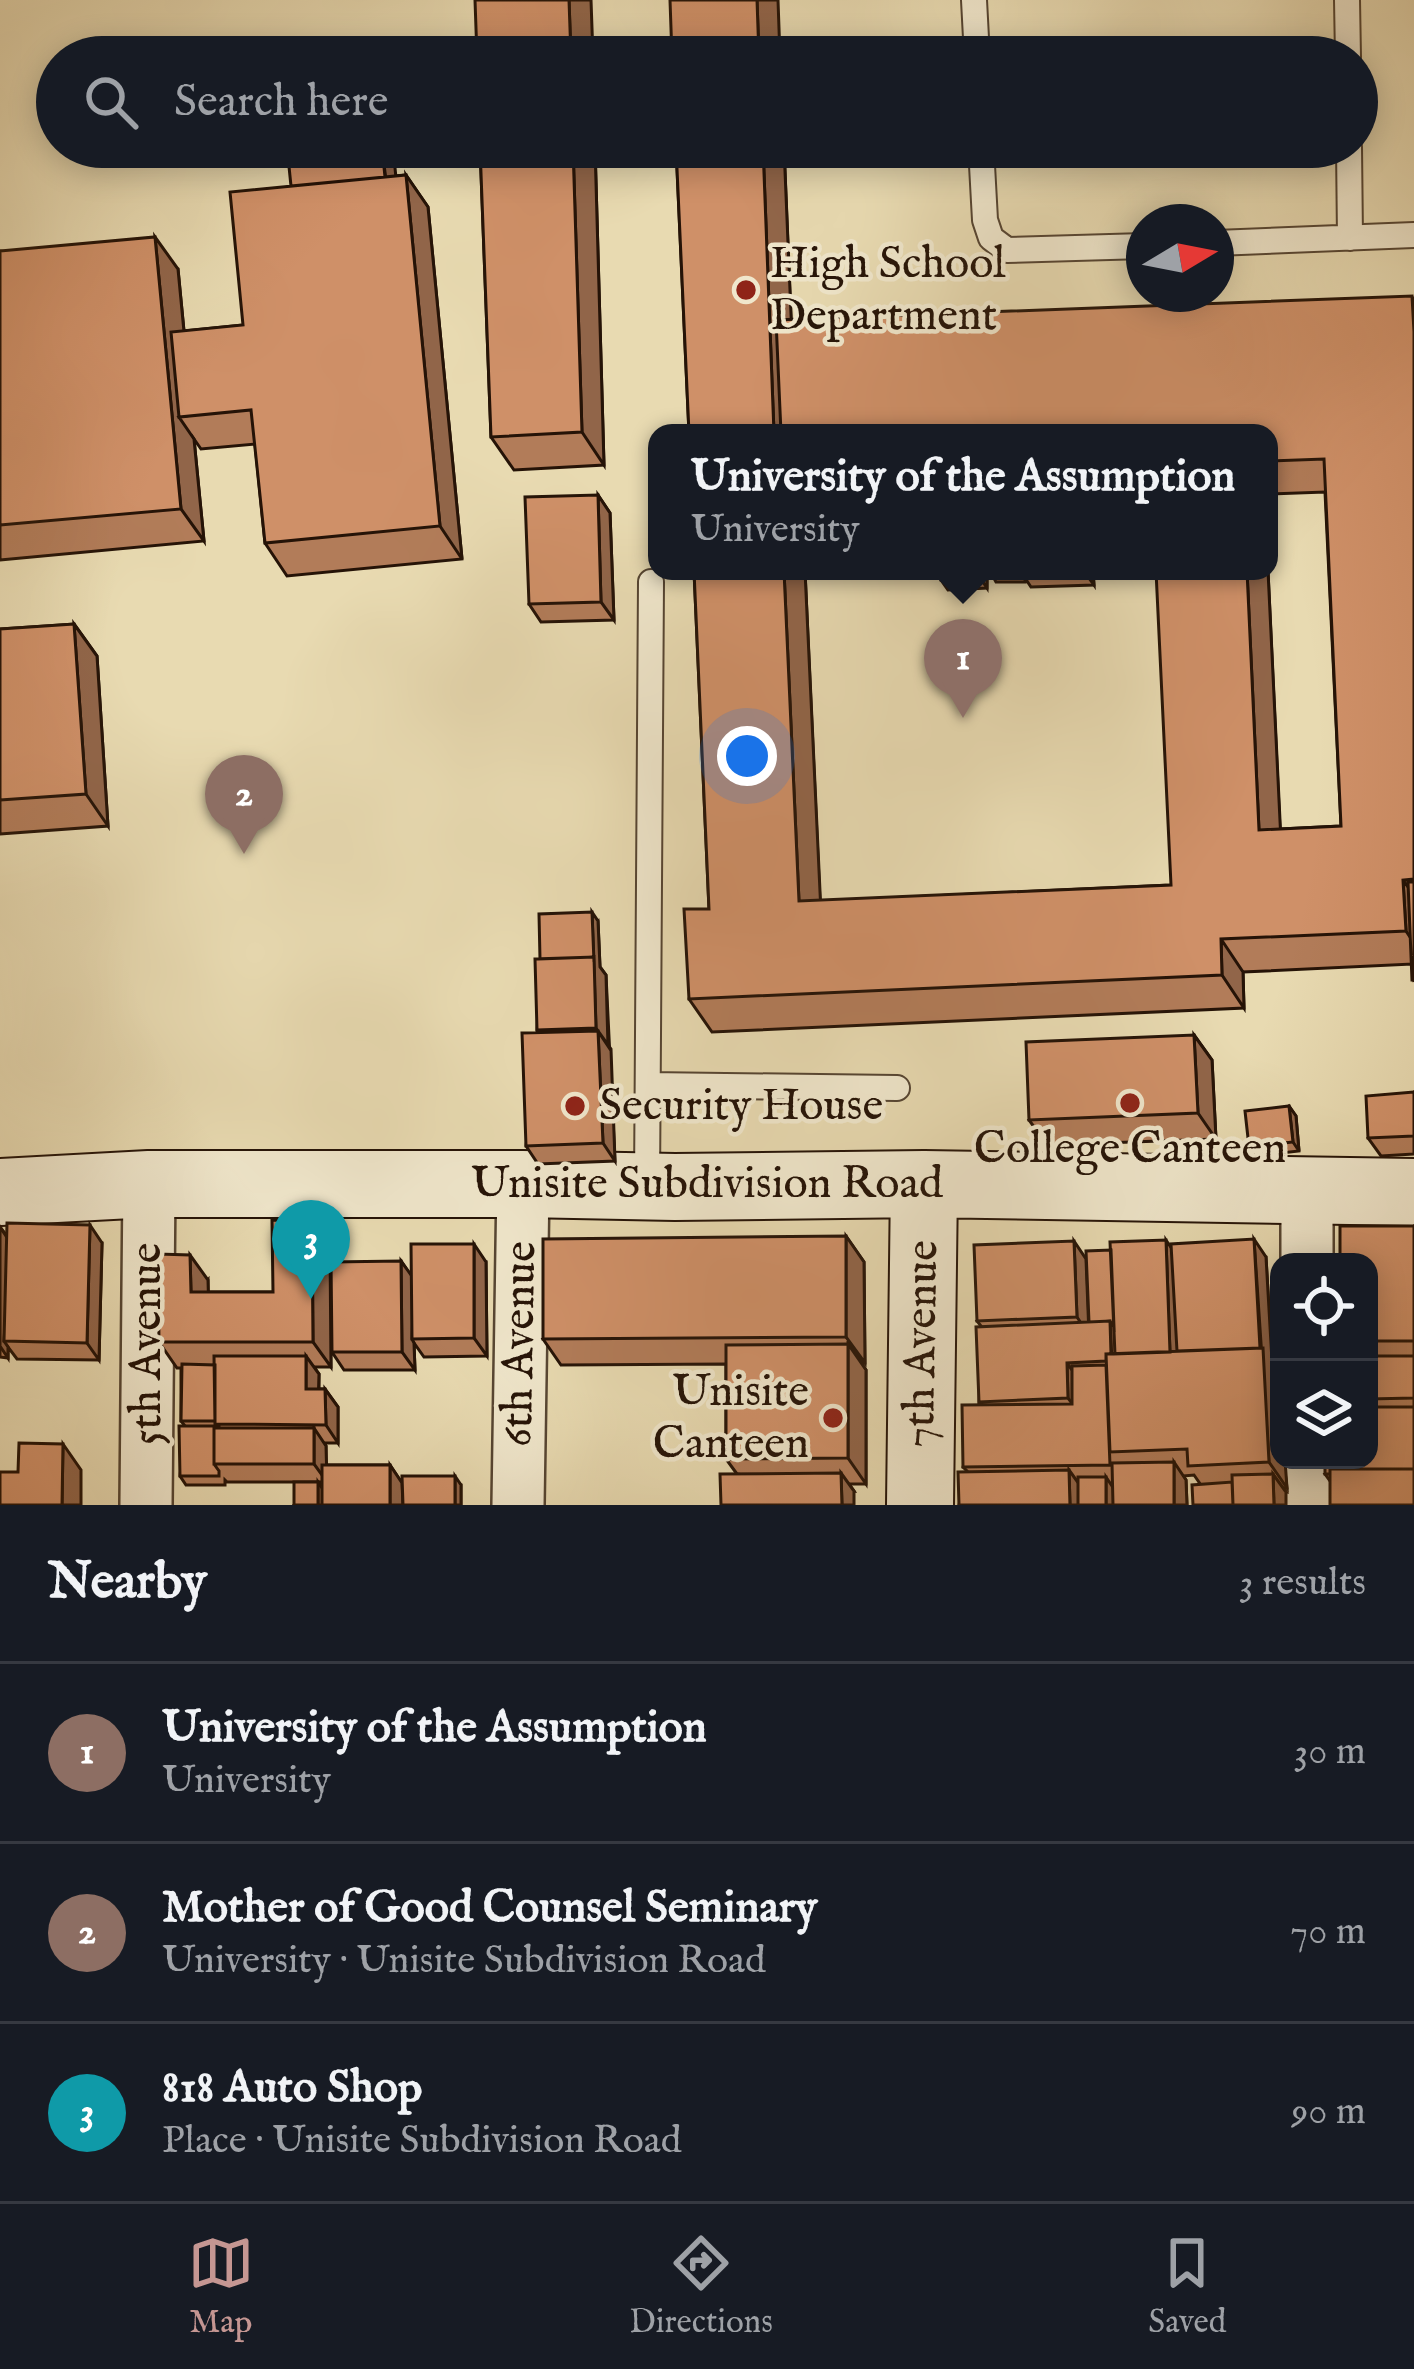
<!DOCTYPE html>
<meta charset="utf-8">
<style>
:root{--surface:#171b24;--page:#20242c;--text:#f1f3f6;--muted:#9ea1a6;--line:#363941;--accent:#c59692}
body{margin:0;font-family:"IM FELL English",serif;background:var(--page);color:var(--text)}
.controls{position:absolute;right:36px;bottom:36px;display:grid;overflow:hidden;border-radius:24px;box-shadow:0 6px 30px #0003}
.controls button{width:108px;height:108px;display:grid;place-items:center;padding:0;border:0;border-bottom:3px solid var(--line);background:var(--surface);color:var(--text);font:60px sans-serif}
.compass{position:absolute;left:1126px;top:204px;width:108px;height:108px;border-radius:50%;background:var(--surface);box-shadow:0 6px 30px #0003;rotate:80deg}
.you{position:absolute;left:747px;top:756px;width:42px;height:42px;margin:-30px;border:9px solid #fff;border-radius:50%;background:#1a73e8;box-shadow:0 0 0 18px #1a73e833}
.badge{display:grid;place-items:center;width:78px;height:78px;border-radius:50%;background:var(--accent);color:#fff;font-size:39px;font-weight:700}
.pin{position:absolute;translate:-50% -99px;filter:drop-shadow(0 3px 6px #0008)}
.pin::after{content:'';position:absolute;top:63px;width:42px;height:36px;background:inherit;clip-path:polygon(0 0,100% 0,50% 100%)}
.popup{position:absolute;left:648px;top:424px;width:630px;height:156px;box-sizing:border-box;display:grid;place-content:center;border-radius:24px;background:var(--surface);filter:drop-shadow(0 3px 9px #0005);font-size:39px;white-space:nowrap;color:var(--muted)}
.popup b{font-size:45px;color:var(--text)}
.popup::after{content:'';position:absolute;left:50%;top:100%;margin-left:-24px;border:24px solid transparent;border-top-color:var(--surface)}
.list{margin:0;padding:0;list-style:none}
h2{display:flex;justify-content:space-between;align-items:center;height:156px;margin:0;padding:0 48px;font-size:51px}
h2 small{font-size:39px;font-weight:400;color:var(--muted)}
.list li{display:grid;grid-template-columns:78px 1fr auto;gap:36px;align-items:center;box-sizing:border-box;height:180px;padding:0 48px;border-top:3px solid var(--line)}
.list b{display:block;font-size:45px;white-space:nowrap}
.list p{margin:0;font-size:39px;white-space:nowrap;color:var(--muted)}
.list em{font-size:39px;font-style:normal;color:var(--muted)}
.icon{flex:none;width:66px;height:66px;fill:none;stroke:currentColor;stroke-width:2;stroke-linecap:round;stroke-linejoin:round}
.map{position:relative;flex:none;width:1414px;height:1505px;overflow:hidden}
.search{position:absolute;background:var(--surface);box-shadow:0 6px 30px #0003;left:36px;right:36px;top:36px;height:132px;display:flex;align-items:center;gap:30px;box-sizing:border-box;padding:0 42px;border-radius:66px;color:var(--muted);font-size:45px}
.sheet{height:696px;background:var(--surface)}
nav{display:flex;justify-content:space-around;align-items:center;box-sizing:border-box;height:168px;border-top:3px solid var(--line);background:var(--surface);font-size:33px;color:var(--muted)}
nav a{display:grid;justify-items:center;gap:6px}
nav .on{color:var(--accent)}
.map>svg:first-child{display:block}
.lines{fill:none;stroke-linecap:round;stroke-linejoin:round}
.lane-casing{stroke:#564532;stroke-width:28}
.street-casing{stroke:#564532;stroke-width:56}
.secondary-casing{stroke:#251307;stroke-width:70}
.lane{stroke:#f0e7cc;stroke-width:24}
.street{stroke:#f0e7cc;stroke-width:51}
.secondary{stroke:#f0e7cc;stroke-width:66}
.wall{fill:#b27c59;stroke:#251307;stroke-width:3}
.shaded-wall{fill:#916549;stroke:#251307;stroke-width:3}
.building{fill:#cf9068;stroke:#251307;stroke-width:3}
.poi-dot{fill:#8f2418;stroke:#f0e7cc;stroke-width:4.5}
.labels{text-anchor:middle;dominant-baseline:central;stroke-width:9;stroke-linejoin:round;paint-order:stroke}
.poi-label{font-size:45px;fill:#251307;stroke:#f0e7cc;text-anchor:start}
.street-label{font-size:45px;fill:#251307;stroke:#f0e7cc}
</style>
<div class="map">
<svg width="1414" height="1505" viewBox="0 0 1414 1505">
<rect width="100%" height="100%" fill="#e8dab1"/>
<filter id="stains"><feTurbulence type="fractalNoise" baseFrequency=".00167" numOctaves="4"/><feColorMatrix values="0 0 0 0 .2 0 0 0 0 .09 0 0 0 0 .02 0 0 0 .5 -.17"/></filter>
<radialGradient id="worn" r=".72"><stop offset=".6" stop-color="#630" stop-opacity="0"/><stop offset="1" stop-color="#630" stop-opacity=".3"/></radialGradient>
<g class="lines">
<defs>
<path id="lane" d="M974,0L977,57
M1347,0L1348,57
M981,147L985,220L991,238L1007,250L1144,246
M1349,147L1350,238
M1216,243L1414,235
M648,1085L897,1088
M647,1185L651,582"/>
<path id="street" d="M1307,1262V1191
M146,1505L149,1184
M518,1505L523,1184
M1306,1505L1307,1460"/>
<path id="secondary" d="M0,1192L149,1184H523L675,1187L924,1184L1414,1192
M920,1505L924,1184"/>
</defs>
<use href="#lane" class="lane-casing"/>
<use href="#street" class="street-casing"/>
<use href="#secondary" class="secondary-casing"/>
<use href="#lane" class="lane"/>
<use href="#street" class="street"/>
<use href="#secondary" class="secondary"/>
</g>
<path class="wall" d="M480,147H595L604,465L514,470L491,437Z
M676,147H784L791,320L1414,298V982L1412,964L1243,972L1244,1008L712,1032L689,999L709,909L694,571H805L820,901L1171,885L1268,571L1280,829L1341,826L1325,492L1269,494V433H689Z
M406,175L428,207L462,559L287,576L265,543L255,444L201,449L194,439L204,541L0,560V251L178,269L184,331L243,325L396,176Z
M598,495L610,513L614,620L541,622L529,604Z
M941,571H987V588L948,590L941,580Z
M990,571H1093L1094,585L1031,587L1025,578V582H996Z
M74,624L97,656L108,826L0,834V629Z
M598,921L600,967L606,975L615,1161L538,1164L526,1146L539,1033L537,1030L540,959Z
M1194,1035L1212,1060L1216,1139L1047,1145L1029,1120Z
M1414,1092V1154L1381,1156L1368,1138Z
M1289,1106L1296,1116L1299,1151L1255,1156L1249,1147Z
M312,1221L330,1246L331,1367H314L319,1374V1389H325L338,1407V1443H324L326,1446V1465H390L402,1483L461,1485V1505H294L318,1482L322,1488V1482H227L225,1480V1485H186L180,1476L185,1426L181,1421V1368H177L159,1342L208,1280V1292H273Z
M1414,1226V1505L1330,1481L1325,1474L1369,1460V1262Z
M0,1227L7,1236L102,1243L99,1360L17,1359L8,1347V1358L0,1357Z
M846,1236L864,1262L865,1363H861L866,1370V1484H849L854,1491L737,1474L726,1459V1364L561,1365L543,1339Z
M1172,1248L1266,1257L1272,1361L1287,1488H1283L1286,1492L1201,1485L1194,1475L1183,1476L1186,1480L1187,1505H959L967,1471L963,1467L981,1405L979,1402L981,1326L977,1321L1086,1259Z
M401,1261L411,1276L486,1262L487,1356L424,1357L414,1343L415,1370H344L332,1352Z"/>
<path class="shaded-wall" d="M569,0H591L593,57H571Z
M757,0H778L780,57H759Z
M382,147H393L398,199L386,181Z
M573,147H595L604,465L582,432Z
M763,147H784L796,433H774Z
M406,175L428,207L462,559L440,526Z
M155,237L178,269L192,415L179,417L194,439L204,541L181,509Z
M598,495L610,513L614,620L601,602Z
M784,571H805L822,934L799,901Z
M981,571H987V588L981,579Z
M1084,571H1093L1094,585Z
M1247,571H1268L1282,862L1259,830Z
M74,624L97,656L108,826L86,794Z
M1403,880L1414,895V943L1406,931Z
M592,912L598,921L600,967L606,975L608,1046L596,1028Z
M1221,939L1243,972L1244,1008L1222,975Z
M598,1031L611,1049L615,1161L603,1143Z
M1194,1035L1212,1060L1216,1139L1198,1113Z
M1289,1106L1296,1116L1299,1151L1293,1142Z
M312,1221L330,1246L331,1367L313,1342Z
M90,1225L102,1243L99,1360L87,1343Z
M0,1227L10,1242L4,1341L8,1347V1358L0,1346Z
M846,1236L864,1262L865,1363L846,1337Z
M1254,1239L1266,1257L1272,1361L1279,1371V1460H1285L1287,1488L1269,1462Z
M1166,1240L1178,1258L1182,1353H1170Z
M1074,1241L1086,1259L1089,1335L1077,1317Z
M474,1244L486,1262L487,1356L474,1338Z
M190,1255L208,1280L209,1317L191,1292Z
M401,1261L414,1279L412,1339L414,1343L415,1370L402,1352Z
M1110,1321L1122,1339L1112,1361Z
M848,1344L866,1370V1484L848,1458Z
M306,1356L319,1374L318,1407L306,1389Z
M1067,1363L1080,1381L1081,1416L1068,1398Z
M325,1389L338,1407V1443L326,1425Z
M314,1428L326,1446L327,1482L314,1464Z
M63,1444L81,1470V1505H62Z
M1174,1462L1186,1480L1187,1505H1174Z
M390,1465L402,1483L403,1505H390Z
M1069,1470L1082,1488V1505H1070Z
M841,1473L854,1491V1505H842Z
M1273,1474L1286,1492V1505H1274Z
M455,1476L461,1485V1505H455Z
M1106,1477L1118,1495L1119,1505H1106Z
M318,1482L324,1491V1505H318Z"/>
<path class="building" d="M475,0H569L571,57H477Z
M670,0H757L759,57H672Z
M287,147H382L385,177L291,186Z
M480,147H573L582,432L491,437Z
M676,147H763L774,433H689Z
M406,175L440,526L265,543L251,410L179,417L171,332L243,325L230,192Z
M155,237L181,509L0,525V251Z
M1412,296L1414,332V879L1403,880L1406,931L1221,939L1222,975L689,999L684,909H709L694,571H784L799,901L1171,885L1156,571H1247L1259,830L1341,826L1324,459L1269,461V433H781L776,320Z
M598,495L601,602L529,604L525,497Z
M941,571H981V579L941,580Z
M74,624L86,794L0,800V629Z
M1408,882H1414V980H1412Z
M592,912L594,962V957L540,959L539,914Z
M594,957L596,1028L537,1030L535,959Z
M598,1031L603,1143L526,1146L522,1033Z
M1194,1035L1198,1113L1029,1120L1026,1042Z
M1414,1092V1136L1368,1138L1366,1096Z
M1289,1106L1293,1142L1249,1147L1245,1111Z
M272,1220L312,1221L313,1342H159L158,1254L190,1255L191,1292H273Z
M7,1223L90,1225L87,1343L4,1341Z
M1340,1226H1414V1341H1369V1262H1340Z
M846,1236V1337L543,1339V1239Z
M1254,1239L1260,1348L1177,1351L1171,1244Z
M1166,1240L1170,1352L1115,1354L1110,1242Z
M1074,1241L1077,1317L977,1321L974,1245Z
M411,1244H474V1338L412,1339Z
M1111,1250L1114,1327L1110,1321L1089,1322L1086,1251Z
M401,1261L402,1352H332L331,1262Z
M1110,1321L1111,1354H1106V1361L1067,1363L1068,1398L979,1402L976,1327Z
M848,1344V1458L726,1459V1345Z
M1263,1348L1269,1462L1188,1466L1187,1449L1110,1452L1106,1354Z
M214,1356H306V1389H325L326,1425L215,1424Z
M1369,1356H1414V1398L1369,1399Z
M182,1364L215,1365V1421H181Z
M1106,1365L1110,1465L963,1467L962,1405L1072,1404V1366Z
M1369,1407H1414V1469H1330V1474H1325V1460H1369Z
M179,1426H219V1428H214V1464L219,1471V1476H180Z
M214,1428H314V1464H214Z
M19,1443L63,1444L62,1505H0V1472H18Z
M1174,1462V1505H1113L1112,1463Z
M322,1465H390V1505H322Z
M1330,1469H1414V1505H1330Z
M1069,1470L1070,1505H959L958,1472Z
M841,1473L842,1505H721L720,1474Z
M1273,1474L1274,1505H1233L1232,1475Z
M402,1476H455V1505H403Z
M1078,1477H1106V1505H1078Z
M294,1482H318V1505H294Z
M1232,1482L1233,1505H1193L1192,1485Z"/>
<g class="poi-dot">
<circle cx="746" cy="290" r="12"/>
<circle cx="1130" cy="1103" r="12"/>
<circle cx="575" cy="1106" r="12"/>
<circle cx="833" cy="1418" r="12"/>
</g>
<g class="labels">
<g class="poi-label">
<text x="770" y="264">High School<tspan x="770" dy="52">Department</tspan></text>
<text x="599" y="1106">Security House</text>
<text x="1130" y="1149" text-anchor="middle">College Canteen</text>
<text x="809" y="1392" text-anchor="end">Unisite<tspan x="809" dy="52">Canteen</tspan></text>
</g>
<g class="street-label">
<text x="707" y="1184">Unisite Subdivision Road</text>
<text transform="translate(147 1344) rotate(-90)">5th Avenue</text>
<text transform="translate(520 1344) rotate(-89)">6th Avenue</text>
<text transform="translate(922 1344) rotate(-89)">7th Avenue</text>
</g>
</g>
<rect width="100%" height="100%" filter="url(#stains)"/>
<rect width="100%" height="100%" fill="url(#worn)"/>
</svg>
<div class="controls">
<button><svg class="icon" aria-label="locate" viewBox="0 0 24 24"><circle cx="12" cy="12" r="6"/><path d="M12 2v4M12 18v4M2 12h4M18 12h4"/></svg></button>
<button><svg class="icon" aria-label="layers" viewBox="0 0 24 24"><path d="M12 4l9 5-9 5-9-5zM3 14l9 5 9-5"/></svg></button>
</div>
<svg class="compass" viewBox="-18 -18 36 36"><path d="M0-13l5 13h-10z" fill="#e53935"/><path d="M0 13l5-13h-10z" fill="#9ea1a6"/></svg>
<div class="you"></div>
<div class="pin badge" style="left:963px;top:718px;background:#8d6e63">1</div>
<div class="popup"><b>University of the Assumption</b>University</div>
<div class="pin badge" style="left:244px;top:854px;background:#8d6e63">2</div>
<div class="pin badge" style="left:311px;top:1299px;background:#0f9aa8">3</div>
<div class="search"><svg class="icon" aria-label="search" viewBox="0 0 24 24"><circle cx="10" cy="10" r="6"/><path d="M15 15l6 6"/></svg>Search here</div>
</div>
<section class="sheet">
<h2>Nearby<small>3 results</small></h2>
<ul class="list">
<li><span class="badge" style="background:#8d6e63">1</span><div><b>University of the Assumption</b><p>University</p></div><em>30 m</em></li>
<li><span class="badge" style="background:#8d6e63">2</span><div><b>Mother of Good Counsel Seminary</b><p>University · Unisite Subdivision Road</p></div><em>70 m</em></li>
<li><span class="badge" style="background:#0f9aa8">3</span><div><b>818 Auto Shop</b><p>Place · Unisite Subdivision Road</p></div><em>90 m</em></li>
</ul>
</section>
<nav>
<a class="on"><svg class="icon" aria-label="map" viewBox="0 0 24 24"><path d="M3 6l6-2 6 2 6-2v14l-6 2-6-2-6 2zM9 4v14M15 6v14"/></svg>Map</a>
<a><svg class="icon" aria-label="directions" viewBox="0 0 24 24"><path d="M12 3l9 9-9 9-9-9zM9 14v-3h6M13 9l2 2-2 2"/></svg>Directions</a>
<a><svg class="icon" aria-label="saved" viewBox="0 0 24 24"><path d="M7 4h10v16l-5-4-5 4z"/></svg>Saved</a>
</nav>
